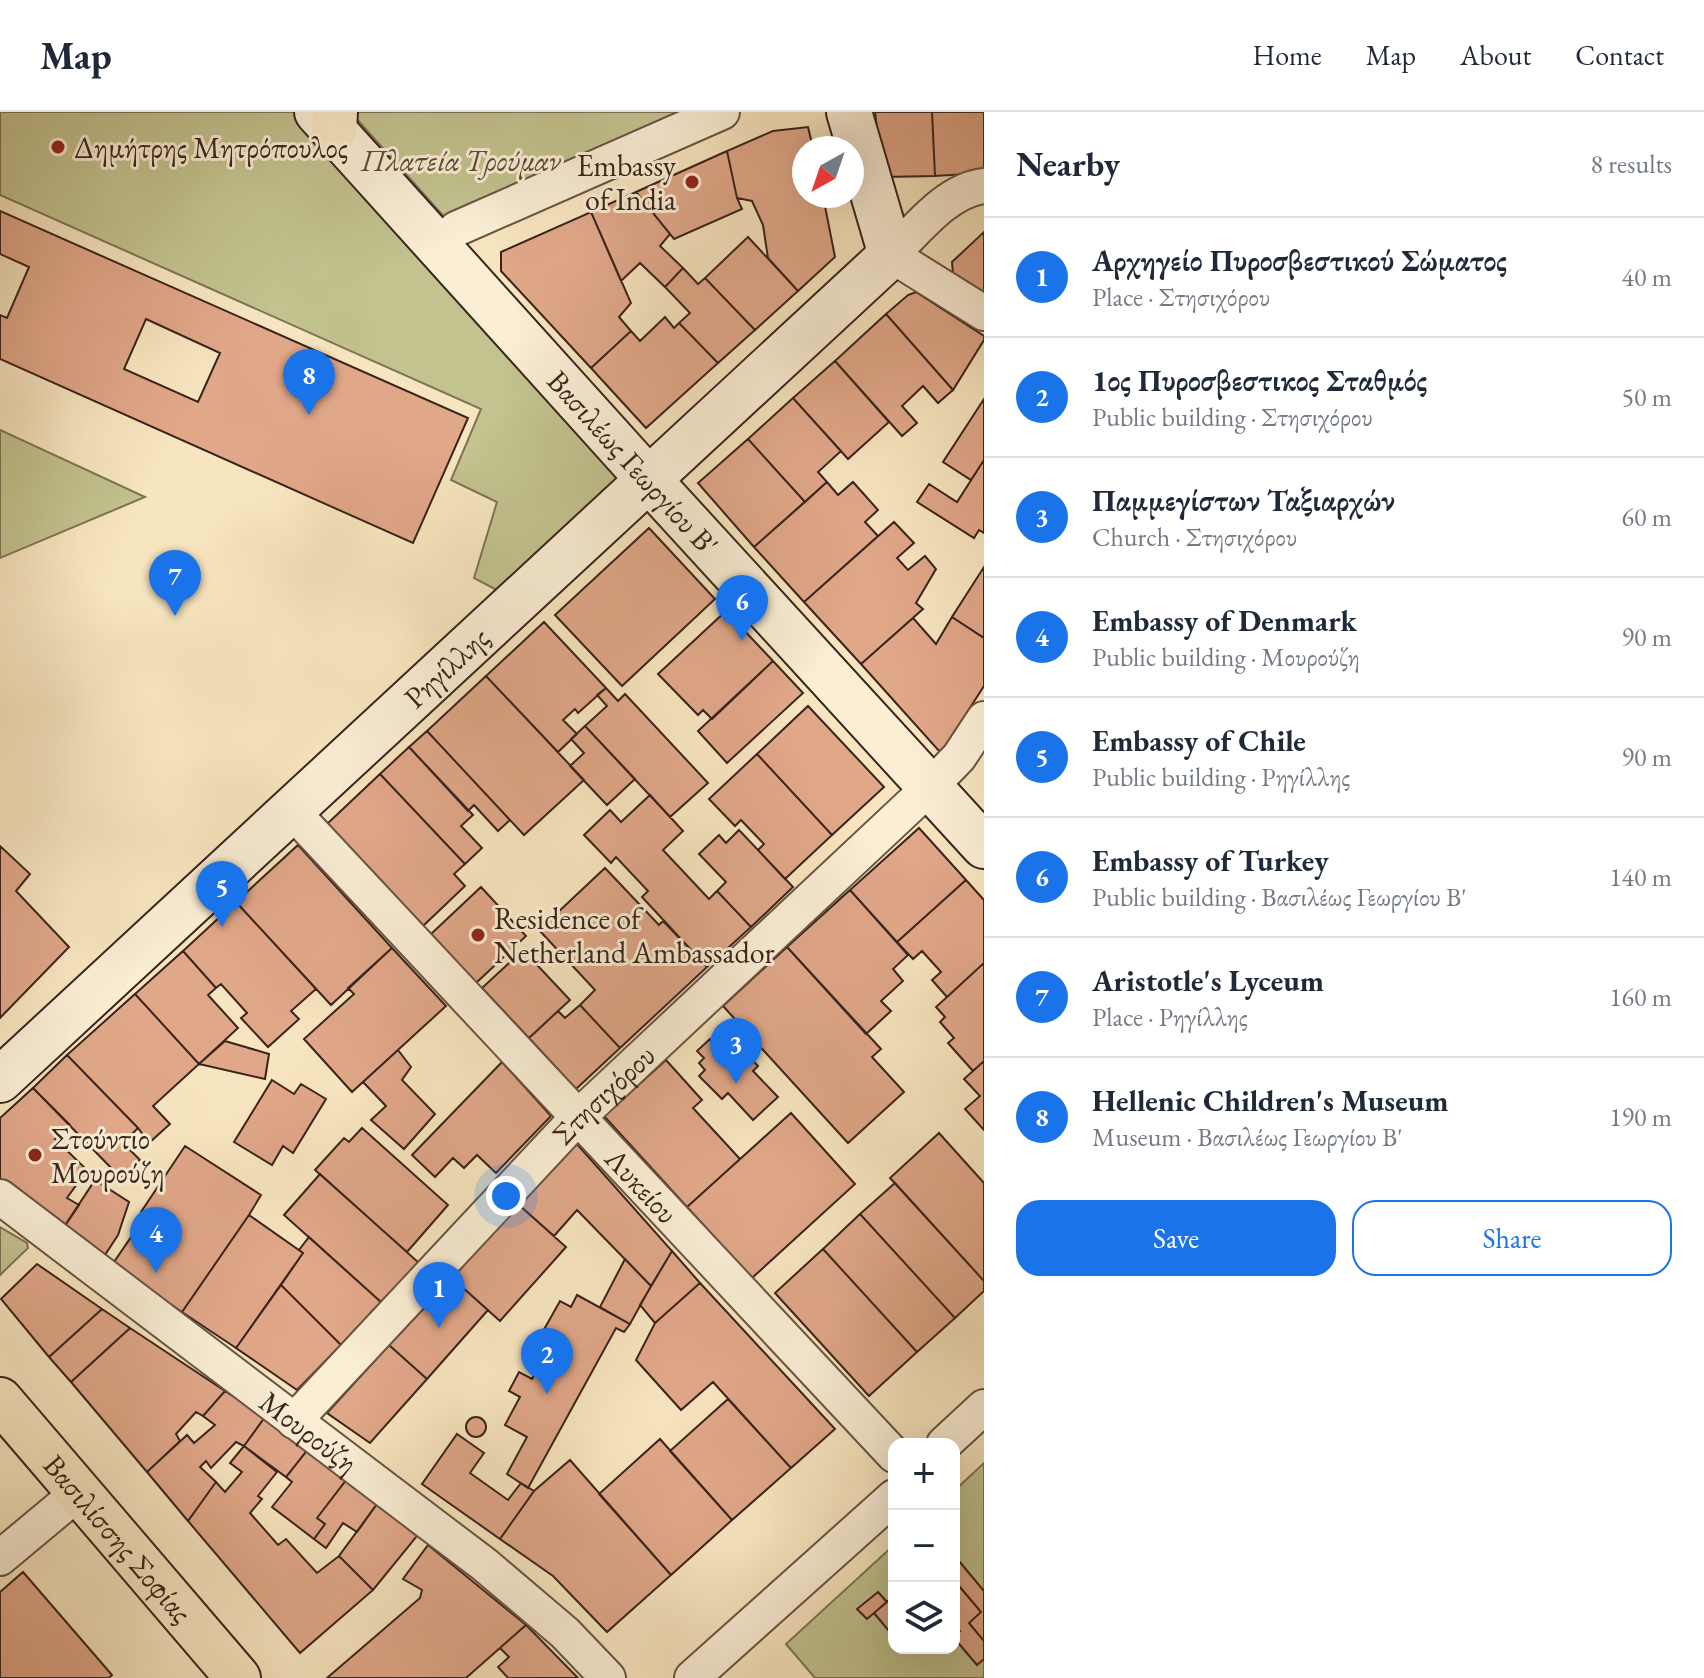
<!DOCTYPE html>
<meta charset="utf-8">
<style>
:root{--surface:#fff;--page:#f6f6f7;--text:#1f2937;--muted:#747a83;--line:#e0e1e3;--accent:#1a73e8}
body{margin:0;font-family:"EB Garamond",serif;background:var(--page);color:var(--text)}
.controls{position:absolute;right:24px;bottom:24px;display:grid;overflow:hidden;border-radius:16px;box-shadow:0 8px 32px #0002}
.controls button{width:72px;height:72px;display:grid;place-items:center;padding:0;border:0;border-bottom:2px solid var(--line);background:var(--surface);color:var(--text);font:40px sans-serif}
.compass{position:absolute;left:792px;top:24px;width:72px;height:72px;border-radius:50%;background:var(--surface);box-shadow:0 8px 32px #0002;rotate:220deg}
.you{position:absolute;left:506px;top:1084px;width:28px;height:28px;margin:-20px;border:6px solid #fff;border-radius:50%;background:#1a73e8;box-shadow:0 0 0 12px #1a73e833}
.badge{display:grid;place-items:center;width:52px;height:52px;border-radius:50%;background:var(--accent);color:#fff;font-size:26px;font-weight:700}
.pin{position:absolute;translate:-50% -66px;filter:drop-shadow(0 2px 4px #0008)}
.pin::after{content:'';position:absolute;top:42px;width:28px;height:24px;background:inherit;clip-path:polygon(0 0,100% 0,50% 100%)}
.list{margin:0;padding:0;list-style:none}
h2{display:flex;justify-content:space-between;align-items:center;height:104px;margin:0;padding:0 32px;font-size:34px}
h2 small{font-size:26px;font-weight:400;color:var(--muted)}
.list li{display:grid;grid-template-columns:52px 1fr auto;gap:24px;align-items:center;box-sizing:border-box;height:120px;padding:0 32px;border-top:2px solid var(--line)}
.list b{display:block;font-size:30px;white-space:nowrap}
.list p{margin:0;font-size:26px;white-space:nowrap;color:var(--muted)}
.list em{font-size:26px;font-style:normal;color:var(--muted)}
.actions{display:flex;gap:16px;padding:24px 32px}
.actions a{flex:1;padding:18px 0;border:2px solid var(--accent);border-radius:24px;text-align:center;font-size:28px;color:var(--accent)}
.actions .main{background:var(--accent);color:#fff}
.icon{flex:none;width:44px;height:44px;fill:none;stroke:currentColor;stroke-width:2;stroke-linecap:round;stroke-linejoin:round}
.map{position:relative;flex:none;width:984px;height:1566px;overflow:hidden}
header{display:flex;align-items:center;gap:48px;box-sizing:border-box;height:112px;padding:0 40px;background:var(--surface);border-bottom:2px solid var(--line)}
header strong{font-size:38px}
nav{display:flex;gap:44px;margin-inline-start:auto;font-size:28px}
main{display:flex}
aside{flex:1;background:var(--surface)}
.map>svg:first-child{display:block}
.green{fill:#c2c38f;stroke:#7e7355;stroke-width:2}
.building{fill:#e0a789;stroke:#3a231b;stroke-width:2;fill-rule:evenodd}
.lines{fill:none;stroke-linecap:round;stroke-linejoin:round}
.street-casing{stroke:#695444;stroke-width:38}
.secondary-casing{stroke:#3a231b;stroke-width:48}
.primary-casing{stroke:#3a231b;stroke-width:48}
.street{stroke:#faeed5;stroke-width:34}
.secondary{stroke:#faeed5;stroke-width:44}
.primary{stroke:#f7e5bf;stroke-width:44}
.poi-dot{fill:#8f2418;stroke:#faeed5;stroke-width:3}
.labels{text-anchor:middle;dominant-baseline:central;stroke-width:6;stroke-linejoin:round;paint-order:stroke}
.poi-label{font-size:30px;fill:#3a231b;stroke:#faeed5;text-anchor:start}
.park-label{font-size:30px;font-style:italic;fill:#5c4b38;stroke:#faeed5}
.street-label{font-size:30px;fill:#3a231b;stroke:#faeed5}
</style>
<header>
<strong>Map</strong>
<nav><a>Home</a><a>Map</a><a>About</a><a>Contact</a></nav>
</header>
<main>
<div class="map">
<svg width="984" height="1566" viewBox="0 0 984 1566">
<rect width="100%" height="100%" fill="#f7e5bf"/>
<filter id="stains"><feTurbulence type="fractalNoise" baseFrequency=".0025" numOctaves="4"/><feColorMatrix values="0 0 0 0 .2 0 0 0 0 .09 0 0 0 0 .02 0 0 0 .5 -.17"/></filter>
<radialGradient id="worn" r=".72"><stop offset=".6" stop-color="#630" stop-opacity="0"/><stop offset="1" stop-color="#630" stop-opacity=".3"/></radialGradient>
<path class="green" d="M0,0H298L636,365L508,484L474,466L497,390L451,368L481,297L0,83Z
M356,0H714L447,108L354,4Z
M0,318L145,385L0,446Z
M0,1115L27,1131L28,1136L0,1163Z
M984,1351V1566H815L786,1532L894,1433V1536H954V1379Z"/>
<path class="building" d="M875,0H932L935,64L883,65Z
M932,0H984V61L935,64Z
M808,15L813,36H804V84H823L835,145L798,179L768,146L763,113L752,89L737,86L727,39L773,19Z
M727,39L737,86L742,97L674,127L636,80Z
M636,80L670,122L660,134L683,156L665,175L640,151L621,169L591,100Z
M0,99L468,306L413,431L0,247V203L7,206L29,155L0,142ZM146,207L220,241L198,290L124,257Z
M591,100L631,191L619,205L631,219L591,256L501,159V140Z
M984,120V181L953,162L952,150Z
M748,125L798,179L755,218L705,166Z
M683,156L698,172L705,166L755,218L718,251L679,211L690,201L665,175Z
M916,180L984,224V228L953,278L886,202L908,183Z
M886,202L953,278L938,291L923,274L902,294L917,311L902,324L835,249Z
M665,205L674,216L679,211L718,251L646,316L591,256L631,219L640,229Z
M835,249L889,310L848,347L793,286Z
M793,286L841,339L818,360L827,370L805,390L748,327Z
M984,287V348L971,368L943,350Z
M748,327L805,390L754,435L698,371Z
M984,348V421L979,418L974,426L917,390L929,372L957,390Z
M827,370L838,383L853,370L878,398L865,410L878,424L804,490L754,435Z
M894,410L914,431L897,446L908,458L925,444L936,457L916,491L923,497L861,552L804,490Z
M649,416L715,487L622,574L555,503Z
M984,455V526L952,505Z
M726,499L773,549L712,607L703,598L698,603L658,562Z
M952,505L984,526V574L943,638L939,639L861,552L913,506L936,532Z
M544,510L606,576L578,601L575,597L563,608L577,622L558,640L486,564Z
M773,549L803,581L727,651L698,619Z
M486,564L584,668L524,723L427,619Z
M606,576L618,589L625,582L708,671L670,705L585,614L607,594L597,583Z
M808,594L884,675L832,723L757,642Z
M585,614L635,667L607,693L570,654L584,641L571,627Z
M427,619L510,708L498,719L474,693L468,699L409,635Z
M409,635L473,703L461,714L482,736L465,752L380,662Z
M757,642L832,723L785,767L758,738L764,732L741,708L735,714L709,687Z
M380,662L465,752L454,762L465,774L423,814L327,712Z
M650,683L683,719L663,738L709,787L717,779L751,815L707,855L642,785L648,779L616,745L611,751L584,723L610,698L621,710Z
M919,716L966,768L897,830L850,778Z
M739,718L793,775L751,815L717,779L726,770L699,742L719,723L726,731Z
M298,733L392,836L331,893L236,790Z
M0,734L30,762L16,779L69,835L0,906Z
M605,756L659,813L663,809L707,855L620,936L580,893L595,878L539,818Z
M966,768L984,788V851L947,885L932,868L941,860L922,839L913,847L897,830Z
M481,775L526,824L476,871L431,822Z
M850,778L908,843L893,857L903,869L881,889L891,899L866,922L787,835Z
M236,790L316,877L291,899L299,907L268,935L241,906L247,901L221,872L216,876L183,839Z
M787,835L881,937L872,945L904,980L848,1031L723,894Z
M392,836L446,894L352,980L304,927L354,882L348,876Z
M523,838L570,888L529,926L482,876Z
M183,839L216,876L208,883L238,916L199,952L135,882Z
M984,851V949L973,959L948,931L954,926L940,910L945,905L936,895Z
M135,882L199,952L153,994L170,1012L149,1031L138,1016L67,943Z
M580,893L620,936L576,977L529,926L558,899L565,906Z
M710,927L716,933L722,927L729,934L734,929L758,954L753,959L778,985L753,1008L728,981L722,987L699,964L705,958L699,951L704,946L697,939Z
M225,929L269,942L265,967L199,952Z
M398,938L411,955L402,968L435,1002L404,1037L371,1008L386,994L363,970Z
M67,943L138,1016L123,1031L140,1048L121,1066L33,976Z
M666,948L702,988L693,996L740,1047L687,1095L604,1004Z
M984,949V1018L965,997L980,984L964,967Z
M502,950L551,1004L496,1061L477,1043L464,1056L453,1046L435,1065L412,1043Z
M272,968L294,982L301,972L326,987L293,1041L283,1034L272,1053L234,1030Z
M33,976L70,1013L55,1027L87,1058L67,1086L79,1093L62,1118L33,1096L0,1066V1006Z
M791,1001L855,1072L752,1166L687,1095Z
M362,1016L448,1093L407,1140L315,1058L344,1026L349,1030Z
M939,1021L984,1071V1169L890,1066Z
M576,1031L672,1139L651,1174L577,1098L554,1124L519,1093Z
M185,1034L261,1083L249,1103L182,1200L112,1153L146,1103L141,1100Z
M320,1062L419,1151L381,1190L284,1103Z
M95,1068L129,1090L118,1123L103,1146L62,1118Z
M895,1071L984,1169V1179L955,1206L860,1102Z
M519,1093L566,1135L500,1209L452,1166Z
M860,1102L955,1206L917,1240L823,1137Z
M249,1103L303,1141L236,1236L182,1200Z
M309,1125L381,1190L341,1233L281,1173L303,1141L299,1138Z
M823,1137L917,1240L869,1284L775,1181Z
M672,1139L700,1171L655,1211L640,1193Z
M625,1147L651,1174L630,1212L600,1195Z
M37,1152L102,1197L49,1245L1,1187Z
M452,1166L488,1198L427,1267L389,1233Z
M700,1171L835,1317L791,1356L713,1270L681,1298L636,1248L655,1211Z
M281,1173L341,1233L297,1278L236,1236Z
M577,1183L630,1212L624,1220L616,1216L528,1376L507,1362L527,1325L505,1313L520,1285L509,1279L519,1260L532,1267L548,1237L537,1230L560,1189L571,1195Z
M102,1197L130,1216L71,1270L49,1245Z
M130,1216L225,1279L203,1304L196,1300L176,1322L180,1329L147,1360L71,1270Z
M389,1233L427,1267L370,1331L327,1301Z
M225,1279L265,1305L244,1334L236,1330L211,1356L206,1349L200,1355L216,1370L188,1409L147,1360L187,1323L194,1331L215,1313L203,1304Z
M728,1287L791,1356L732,1408L670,1339Z
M265,1305L309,1336L286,1365L244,1334Z
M466 1315a10 10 0 1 1 20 0a10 10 0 1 1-20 0Z
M457,1322L484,1341L470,1361L508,1388L521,1371L534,1379L500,1427L422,1372Z
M660,1327L732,1408L671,1463L599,1382Z
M244,1334L277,1360L258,1384L262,1387L250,1401L278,1433L286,1427L317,1461L339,1444L373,1478L300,1541L188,1409L216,1370L225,1380L242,1360L230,1351Z
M309,1336L347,1367L317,1406L325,1412L314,1427L272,1395L292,1370L286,1365Z
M570,1348L671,1463L607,1520L553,1464L500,1427L534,1379Z
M347,1367L377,1392L357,1420L343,1411L326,1436L314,1427L325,1412L317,1406Z
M377,1392L417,1424L373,1478L339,1444Z
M428,1433L526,1513L466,1566H327L420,1486L422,1478L403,1467Z
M954,1443L984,1479V1529L969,1511L981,1500L954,1468Z
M23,1460L112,1563L109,1566H0V1480Z
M954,1468L981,1500L969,1511L984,1529V1547L977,1553L954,1526L960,1519L954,1512Z
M878,1480L887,1490L867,1507L857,1497Z
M891,1486L894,1489V1525L874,1501Z
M526,1513L578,1566H508L498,1555L509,1545L500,1536Z"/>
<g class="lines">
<defs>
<g id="street">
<path d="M984,74C947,78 917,118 891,143L984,201"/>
<path d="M438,135L456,117L722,0"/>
<path id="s1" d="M291,698L894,1343"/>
<path id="s2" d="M0,1085L485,1453L565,1521L608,1566"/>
<path id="s3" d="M294,1309L578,1005L930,675L959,645L984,607"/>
<path d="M944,1332L984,1295"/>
<path d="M0,1446L79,1380"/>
<path d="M692,1566L894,1385"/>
</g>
<g id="secondary">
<path id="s4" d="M317,0L648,367L984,734"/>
<path id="s5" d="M0,968L891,143L849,0"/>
</g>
<g id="primary">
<path d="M334,19L335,0"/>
<path id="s6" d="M0,1288L238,1566"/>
</g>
</defs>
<use href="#street" class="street-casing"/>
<use href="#secondary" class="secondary-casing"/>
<use href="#primary" class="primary-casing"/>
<use href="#street" class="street"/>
<use href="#secondary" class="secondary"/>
<use href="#primary" class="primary"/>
</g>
<g class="poi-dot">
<circle cx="58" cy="35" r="8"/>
<circle cx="692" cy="70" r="8"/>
<circle cx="478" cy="823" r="8"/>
<circle cx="35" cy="1043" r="8"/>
</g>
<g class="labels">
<g class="poi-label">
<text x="74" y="35">Δημήτρης Μητρόπουλος</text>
<text x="676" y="53" text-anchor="end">Embassy<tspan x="676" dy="34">of India</tspan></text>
<text x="494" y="806">Residence of<tspan x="494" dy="34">Netherland Ambassador</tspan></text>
<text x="51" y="1026">Στούντιο<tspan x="51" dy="34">Μουρούζη</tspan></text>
</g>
<g class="park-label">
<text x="461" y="48">Πλατεία Τρούμαν</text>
</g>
<g class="street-label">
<text stroke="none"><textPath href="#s4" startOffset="472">Βασιλέως Γεωργίου Β'</textPath></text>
<text stroke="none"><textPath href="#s5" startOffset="608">Ρηγίλλης</textPath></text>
<text stroke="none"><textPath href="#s3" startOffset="450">Στησιχόρου</textPath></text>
<text stroke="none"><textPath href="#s1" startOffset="514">Λυκείου</textPath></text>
<text stroke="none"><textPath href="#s2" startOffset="388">Μουρούζη</textPath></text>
<text stroke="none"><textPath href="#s6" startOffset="182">Βασιλίσσης Σοφίας</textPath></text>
</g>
</g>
<rect width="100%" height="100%" filter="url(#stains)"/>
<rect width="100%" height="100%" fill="url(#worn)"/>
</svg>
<div class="controls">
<button>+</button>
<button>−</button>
<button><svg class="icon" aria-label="layers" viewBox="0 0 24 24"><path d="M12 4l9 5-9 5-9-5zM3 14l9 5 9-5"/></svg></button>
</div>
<svg class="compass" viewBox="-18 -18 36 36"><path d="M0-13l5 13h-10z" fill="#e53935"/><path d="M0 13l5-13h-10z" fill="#747a83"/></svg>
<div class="you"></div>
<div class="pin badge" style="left:439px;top:1216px">1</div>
<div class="pin badge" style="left:547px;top:1282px">2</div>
<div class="pin badge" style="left:736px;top:972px">3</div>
<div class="pin badge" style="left:156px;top:1161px">4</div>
<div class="pin badge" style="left:222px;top:815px">5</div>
<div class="pin badge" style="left:742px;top:529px">6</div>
<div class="pin badge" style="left:175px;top:504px">7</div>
<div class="pin badge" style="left:309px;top:303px">8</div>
</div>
<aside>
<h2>Nearby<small>8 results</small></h2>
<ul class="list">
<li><span class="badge">1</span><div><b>Αρχηγείο Πυροσβεστικού Σώματος</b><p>Place · Στησιχόρου</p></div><em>40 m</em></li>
<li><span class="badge">2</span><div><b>1ος Πυροσβεστικος Σταθμός</b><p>Public building · Στησιχόρου</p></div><em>50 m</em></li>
<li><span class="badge">3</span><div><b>Παμμεγίστων Ταξιαρχών</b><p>Church · Στησιχόρου</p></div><em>60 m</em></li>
<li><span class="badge">4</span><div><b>Embassy of Denmark</b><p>Public building · Μουρούζη</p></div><em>90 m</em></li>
<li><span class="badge">5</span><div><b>Embassy of Chile</b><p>Public building · Ρηγίλλης</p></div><em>90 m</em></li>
<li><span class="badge">6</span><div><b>Embassy of Turkey</b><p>Public building · Βασιλέως Γεωργίου Β'</p></div><em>140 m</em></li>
<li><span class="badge">7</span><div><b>Aristotle's Lyceum</b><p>Place · Ρηγίλλης</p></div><em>160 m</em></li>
<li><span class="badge">8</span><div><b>Hellenic Children's Museum</b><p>Museum · Βασιλέως Γεωργίου Β'</p></div><em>190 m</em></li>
</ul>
<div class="actions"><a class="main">Save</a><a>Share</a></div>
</aside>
</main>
